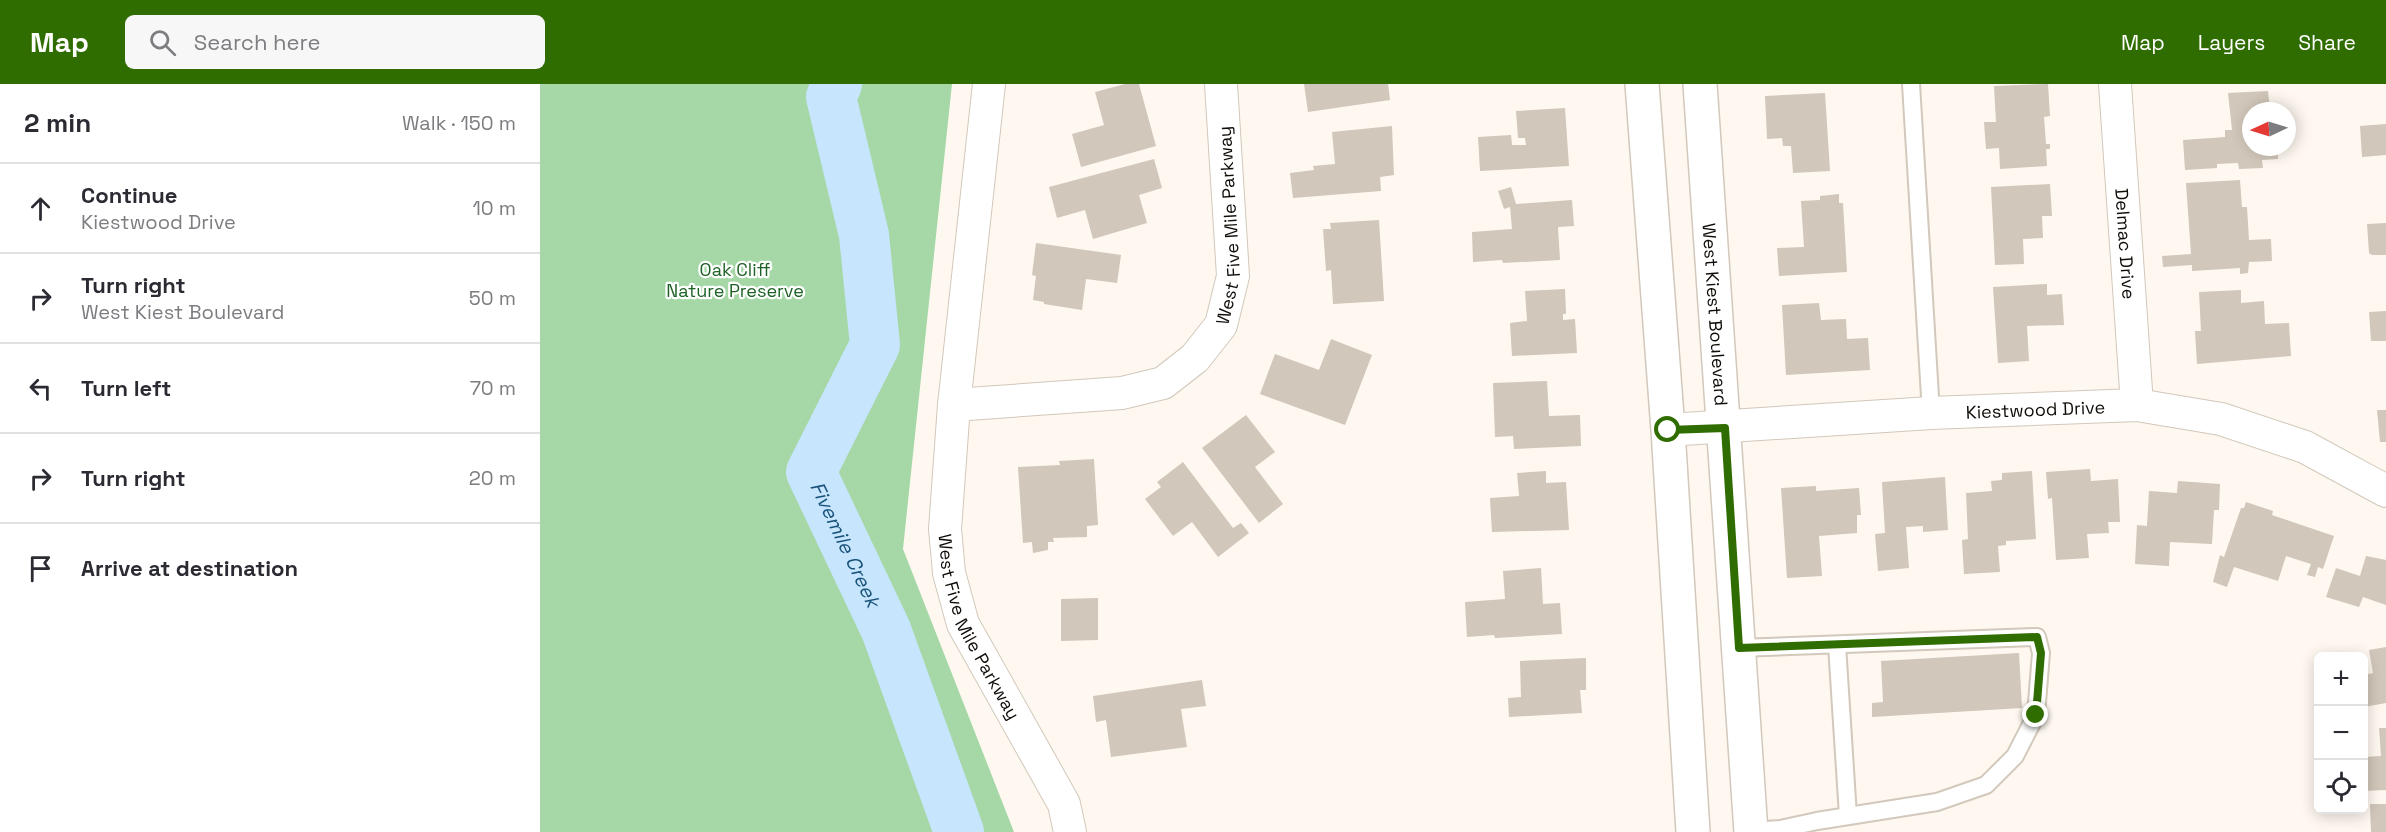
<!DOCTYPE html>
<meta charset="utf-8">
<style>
:root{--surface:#fff;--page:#f7f7f7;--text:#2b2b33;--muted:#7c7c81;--line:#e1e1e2;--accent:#306d00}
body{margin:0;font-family:"Space Grotesk",sans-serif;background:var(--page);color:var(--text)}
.controls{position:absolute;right:18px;bottom:18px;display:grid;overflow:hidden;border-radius:9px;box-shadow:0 3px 15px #0003}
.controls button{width:54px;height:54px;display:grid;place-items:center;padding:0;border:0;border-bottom:2px solid var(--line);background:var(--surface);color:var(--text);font:30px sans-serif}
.compass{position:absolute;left:1702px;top:18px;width:54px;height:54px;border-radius:50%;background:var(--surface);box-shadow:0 3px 15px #0003;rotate:266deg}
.stop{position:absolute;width:18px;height:18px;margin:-14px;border:4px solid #306d00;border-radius:50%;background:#fff}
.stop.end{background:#306d00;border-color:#fff;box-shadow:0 2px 6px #0008}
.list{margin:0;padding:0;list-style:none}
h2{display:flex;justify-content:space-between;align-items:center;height:78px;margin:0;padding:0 24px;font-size:26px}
h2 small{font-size:20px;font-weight:400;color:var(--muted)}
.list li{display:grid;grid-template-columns:39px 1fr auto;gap:18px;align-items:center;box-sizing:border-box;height:90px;padding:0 24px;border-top:2px solid var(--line)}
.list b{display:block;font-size:22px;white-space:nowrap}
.list p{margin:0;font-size:20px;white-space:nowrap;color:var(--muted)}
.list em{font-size:20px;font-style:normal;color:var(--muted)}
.icon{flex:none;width:33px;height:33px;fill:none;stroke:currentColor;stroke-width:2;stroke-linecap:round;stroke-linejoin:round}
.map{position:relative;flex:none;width:1846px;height:748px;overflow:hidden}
header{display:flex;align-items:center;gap:36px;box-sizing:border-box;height:84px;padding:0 30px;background:var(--accent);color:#fff}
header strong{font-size:28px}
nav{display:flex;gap:33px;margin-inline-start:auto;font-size:21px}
.search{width:420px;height:54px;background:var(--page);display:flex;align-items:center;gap:15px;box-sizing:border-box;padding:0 21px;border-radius:9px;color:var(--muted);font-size:22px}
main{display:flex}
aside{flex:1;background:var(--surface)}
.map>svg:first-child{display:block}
.green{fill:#a6d8a7}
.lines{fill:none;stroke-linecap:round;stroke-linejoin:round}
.river{stroke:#c7e5fd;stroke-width:50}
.building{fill:#d1c7ba}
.service-casing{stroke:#d2c8bb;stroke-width:20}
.minor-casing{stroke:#d2c8bb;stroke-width:34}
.secondary-casing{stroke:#d2c8bb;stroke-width:36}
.service{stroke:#fff;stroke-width:16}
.minor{stroke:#fff;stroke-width:32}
.secondary{stroke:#fff;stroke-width:33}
.route{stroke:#306d00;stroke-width:8}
.labels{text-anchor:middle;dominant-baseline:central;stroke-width:4.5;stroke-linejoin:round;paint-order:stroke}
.street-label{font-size:18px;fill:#100c08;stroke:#fff}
.park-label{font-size:18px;fill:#1e6226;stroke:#fff}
.water-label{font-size:20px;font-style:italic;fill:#19537a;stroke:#fff}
</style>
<header>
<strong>Map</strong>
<div class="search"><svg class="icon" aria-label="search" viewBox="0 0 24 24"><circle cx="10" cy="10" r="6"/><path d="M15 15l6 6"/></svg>Search here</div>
<nav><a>Map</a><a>Layers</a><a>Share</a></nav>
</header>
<main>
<aside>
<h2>2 min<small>Walk · 150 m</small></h2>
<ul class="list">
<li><svg class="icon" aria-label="ahead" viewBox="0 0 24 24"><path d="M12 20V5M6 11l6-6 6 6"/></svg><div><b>Continue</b><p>Kiestwood Drive</p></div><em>10 m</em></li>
<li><svg class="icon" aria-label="right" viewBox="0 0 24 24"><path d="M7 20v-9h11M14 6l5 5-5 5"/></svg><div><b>Turn right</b><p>West Kiest Boulevard</p></div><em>50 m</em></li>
<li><svg class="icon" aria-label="left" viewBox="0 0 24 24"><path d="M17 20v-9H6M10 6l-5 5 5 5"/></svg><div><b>Turn left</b></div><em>70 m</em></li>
<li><svg class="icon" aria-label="right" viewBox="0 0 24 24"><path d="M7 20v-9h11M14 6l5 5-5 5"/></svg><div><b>Turn right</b></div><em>20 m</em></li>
<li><svg class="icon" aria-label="arrive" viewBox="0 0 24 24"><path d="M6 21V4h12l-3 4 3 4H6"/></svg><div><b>Arrive at destination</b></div></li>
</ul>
</aside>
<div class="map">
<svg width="1846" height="748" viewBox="0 0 1846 748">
<rect width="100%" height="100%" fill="#fef8f0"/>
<path class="green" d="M0,0H412L363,465L474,748H0Z"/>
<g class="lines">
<path class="river" id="s1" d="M297,0L291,13L324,151L335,261L271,388L346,546L419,748"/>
</g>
<path class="building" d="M585,0H599L616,62L541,83L532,50L564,41L555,8Z
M764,0H848L850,16L768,28Z
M1508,0L1510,32L1504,33L1506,60H1510V65H1506L1507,82L1460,85L1459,64L1446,65L1444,38H1456L1454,2Z
M1728,7L1730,27H1711V63H1738V75L1722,76L1723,84L1699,85L1698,79L1677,80V84L1645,86L1643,56L1685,53V46H1692L1688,9Z
M1285,9L1290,87L1253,89L1251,62H1243L1242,54L1227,55L1225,12Z
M1025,24L1029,82L940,87L938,53L971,51L972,61H986L985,54H978L976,27Z
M1846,40V71L1822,73L1820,42Z
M852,42L854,91L840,93L841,107L753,114L750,89L774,86L773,82L795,80L792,48Z
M614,75L622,104L599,111L607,139L553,155L545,126L517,134L509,103Z
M1700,96L1702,123H1707L1709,156L1731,155L1732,177L1709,178L1708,189L1700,190V184L1652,187V181L1623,183L1622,172L1651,170L1646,99Z
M1510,100L1512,132H1502L1503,154L1483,155L1484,180L1455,181L1451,103Z
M971,103L976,120L1032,116L1034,142L1018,143L1020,176L963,179L962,176L933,178L932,148L972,145L970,123L964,125L958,107Z
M1299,110V119H1303L1307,188L1239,192L1237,164L1264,163L1261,117L1280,116V112Z
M839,136L844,217L793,220L791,186L786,187L783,145H791L790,139Z
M1846,139V171H1832L1829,169L1827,140Z
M496,159L581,171L577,199L546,195L542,226L504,220V218L493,216L496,192L492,191Z
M1507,200V211L1522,210L1524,241L1487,242L1489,277L1458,279L1453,203Z
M1025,205L1026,230H1023V236L1035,235L1037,269L972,272L970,239L987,237L985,207Z
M1701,206V219L1724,217L1725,240L1749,239L1751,272L1657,280L1655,247H1661L1659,208Z
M1279,219L1281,236L1306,235L1307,255L1328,254L1330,286L1246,291L1242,221Z
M1846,227V257H1831L1829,228Z
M791,255L832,271L805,341L720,310L735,270L779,286Z
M1007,297L1009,332L1040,331L1041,362L974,365L973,352L955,353L953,299Z
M1837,326H1846V358H1840Z
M706,331L735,368L715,383L743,420L719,439L662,364Z
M554,375L558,441L547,442V453L513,454L514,458H508V466L493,469L492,458L483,459L478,383L520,381L519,377Z
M643,378L693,444L701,439L709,449L678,473L652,438L633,452L605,415L621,403L617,398Z
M1550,385L1551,397L1578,395L1580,438H1568L1569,449L1547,450L1549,474L1516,476L1512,414L1508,415L1506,388Z
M1006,387V399L1026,398L1029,446L952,448L950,414L979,412L977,389Z
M1492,387L1496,455L1466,457V461L1458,462L1460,488L1424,490L1422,456L1428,455L1426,409L1452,407L1451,397L1462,396V389Z
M1405,393L1408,446L1383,448V442L1366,443L1369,484L1338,487L1335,450L1345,449L1342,398Z
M1638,397L1680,400L1679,426H1674L1672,460L1630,458L1629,482L1595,480L1597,441L1607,442L1609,407L1637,409Z
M1276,402V407L1319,404L1321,431H1317V449L1279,452L1282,492L1247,494L1241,404Z
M1706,418L1733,427L1732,431L1794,452L1783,485L1778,483L1775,493L1767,491L1771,480L1746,472L1738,497L1694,483L1687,503L1673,498L1680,471L1684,473L1701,424H1704Z
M1826,472L1846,476V521L1823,513L1819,523L1786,513L1796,484L1820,492Z
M1001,484L1003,520L1020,519L1022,550L955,554L954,551L927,553L925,518L965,515L963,487Z
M558,514V556L521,557V515Z
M1846,563V619L1824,623V591L1833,589L1829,566Z
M1479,569L1482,624L1332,633V619L1343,618L1341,577Z
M1046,574V606H1040L1042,629L969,633L968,614L981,613L980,577Z
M662,596L666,622L641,625L647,663L571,673L566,636L556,638L553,612Z
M1839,644H1846V706L1824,707V673L1841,672Z
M1830,720H1846V748H1831Z"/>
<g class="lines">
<defs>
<path id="service" d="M1371,0L1391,329
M1297,561L1308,732
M1199,564L1497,553L1501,569L1496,631L1475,672L1446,701L1397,718L1277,737L1240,745L1211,747"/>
<g id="minor">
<path id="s2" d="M449,0L414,321L405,445L409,489L423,540L524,720L530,748"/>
<path id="s3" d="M1575,0L1597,321"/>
<path id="s4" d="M414,321L582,309L623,299L655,274L681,241L693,192L681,0"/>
<path id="s5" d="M1128,346L1391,329L1597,321L1681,335L1765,363L1846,407"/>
</g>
<g id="secondary">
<path d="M1102,0L1128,346L1153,748"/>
<path id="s6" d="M1160,0L1211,748"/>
</g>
</defs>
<use href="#service" class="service-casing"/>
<use href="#minor" class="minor-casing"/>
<use href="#secondary" class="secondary-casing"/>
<use href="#service" class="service"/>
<use href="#minor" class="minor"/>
<use href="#secondary" class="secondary"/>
</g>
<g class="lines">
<path class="route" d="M1128,346L1185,344L1199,564L1497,553L1501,569L1496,631"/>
</g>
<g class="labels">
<g class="street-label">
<text stroke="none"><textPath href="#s4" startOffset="394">West Five Mile Parkway</textPath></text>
<text stroke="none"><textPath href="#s3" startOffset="160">Delmac Drive</textPath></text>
<text stroke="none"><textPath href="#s6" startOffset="231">West Kiest Boulevard</textPath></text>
<text stroke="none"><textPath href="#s5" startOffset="368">Kiestwood Drive</textPath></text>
<text stroke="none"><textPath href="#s2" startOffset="552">West Five Mile Parkway</textPath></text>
</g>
<g class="park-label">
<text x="195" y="185">Oak Cliff<tspan x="195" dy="21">Nature Preserve</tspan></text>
</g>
<g class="water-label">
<text stroke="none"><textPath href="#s1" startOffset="489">Fivemile Creek</textPath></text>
</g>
</g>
</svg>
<div class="controls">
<button>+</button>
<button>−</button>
<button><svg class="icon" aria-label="locate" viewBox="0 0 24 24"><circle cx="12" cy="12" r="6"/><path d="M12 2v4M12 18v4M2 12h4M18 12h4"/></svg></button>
</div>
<svg class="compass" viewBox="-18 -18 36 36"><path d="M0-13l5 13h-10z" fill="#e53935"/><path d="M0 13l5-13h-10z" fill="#7c7c81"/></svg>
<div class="stop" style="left:1128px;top:346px"></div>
<div class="stop end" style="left:1496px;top:631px"></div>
</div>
</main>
